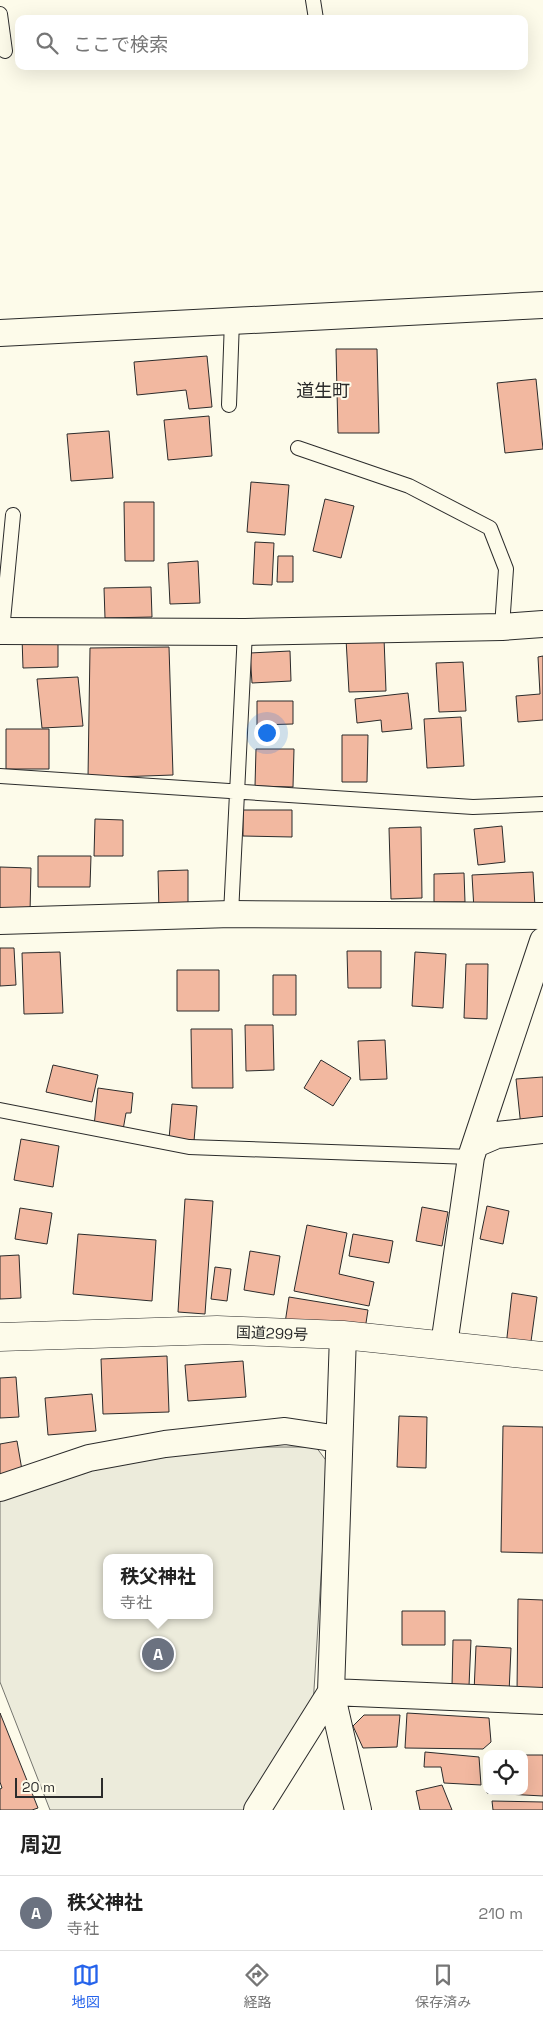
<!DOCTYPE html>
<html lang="ja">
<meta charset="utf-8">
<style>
:root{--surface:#fff;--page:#f2f2f2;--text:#222;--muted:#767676;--line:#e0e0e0;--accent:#2563eb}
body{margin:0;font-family:"Space Grotesk","Noto Sans JP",sans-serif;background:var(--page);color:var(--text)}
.controls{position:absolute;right:15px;bottom:15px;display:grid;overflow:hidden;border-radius:10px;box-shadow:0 5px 20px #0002}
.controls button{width:45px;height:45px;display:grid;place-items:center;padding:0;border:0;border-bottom:1px solid var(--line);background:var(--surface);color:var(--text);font:25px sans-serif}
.scale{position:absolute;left:15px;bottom:12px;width:88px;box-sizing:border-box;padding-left:5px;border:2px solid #2b2b2b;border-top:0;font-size:14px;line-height:18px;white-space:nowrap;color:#2b2b2b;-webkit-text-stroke:4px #fdfbea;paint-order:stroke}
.you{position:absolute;left:266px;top:732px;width:18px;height:18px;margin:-12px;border:4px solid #fff;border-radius:50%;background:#1a73e8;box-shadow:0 0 0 8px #1a73e833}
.badge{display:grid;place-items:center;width:32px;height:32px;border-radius:50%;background:var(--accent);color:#fff;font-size:16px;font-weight:700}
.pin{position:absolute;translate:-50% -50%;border:2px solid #fff;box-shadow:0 1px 5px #0006}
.popup{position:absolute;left:103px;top:1554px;width:110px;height:65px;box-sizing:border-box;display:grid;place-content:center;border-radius:10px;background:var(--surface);filter:drop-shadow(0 1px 4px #0005);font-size:16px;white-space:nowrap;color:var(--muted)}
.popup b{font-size:19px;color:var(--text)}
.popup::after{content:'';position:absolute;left:50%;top:100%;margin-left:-10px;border:10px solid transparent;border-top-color:var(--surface)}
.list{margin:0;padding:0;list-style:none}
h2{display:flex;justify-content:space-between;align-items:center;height:65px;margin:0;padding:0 20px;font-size:21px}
h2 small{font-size:16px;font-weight:400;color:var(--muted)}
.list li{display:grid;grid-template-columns:32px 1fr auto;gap:15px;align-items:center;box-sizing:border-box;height:75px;padding:0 20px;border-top:1px solid var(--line)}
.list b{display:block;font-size:19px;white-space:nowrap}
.list p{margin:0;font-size:16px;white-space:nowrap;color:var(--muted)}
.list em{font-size:16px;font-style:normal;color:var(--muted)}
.icon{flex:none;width:28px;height:28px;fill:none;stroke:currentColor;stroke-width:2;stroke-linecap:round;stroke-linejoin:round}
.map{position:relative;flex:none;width:543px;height:1810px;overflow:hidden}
.search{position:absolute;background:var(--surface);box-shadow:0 5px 20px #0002;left:15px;right:15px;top:15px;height:55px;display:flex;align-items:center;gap:12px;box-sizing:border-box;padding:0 18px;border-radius:10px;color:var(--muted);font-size:19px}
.sheet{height:140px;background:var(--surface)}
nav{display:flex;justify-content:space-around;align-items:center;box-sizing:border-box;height:70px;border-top:1px solid var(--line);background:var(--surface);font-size:14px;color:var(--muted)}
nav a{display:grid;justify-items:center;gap:2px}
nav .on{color:var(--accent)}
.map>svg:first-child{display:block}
.green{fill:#ecebdb;stroke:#74746e;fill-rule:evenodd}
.building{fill:#f2b8a0;stroke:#2b2b2b}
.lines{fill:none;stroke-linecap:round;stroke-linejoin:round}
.service-casing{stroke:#2b2b2b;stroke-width:16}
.minor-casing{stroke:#2b2b2b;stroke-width:28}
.trunk-casing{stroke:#2b2b2b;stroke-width:29}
.service{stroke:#fdfbea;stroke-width:14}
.minor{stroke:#fdfbea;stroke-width:26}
.trunk{stroke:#fdfbea;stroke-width:28}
.labels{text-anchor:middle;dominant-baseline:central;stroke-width:4;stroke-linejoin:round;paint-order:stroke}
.street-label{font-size:15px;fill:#2b2b2b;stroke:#fdfbea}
.quarter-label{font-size:18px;fill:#2b2b2b;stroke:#fdfbea}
</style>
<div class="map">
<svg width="543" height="1810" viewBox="0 0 543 1810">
<rect width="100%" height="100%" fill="#fdfbea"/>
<path class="green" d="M243,1447H316L328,1463L313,1706L245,1810H50L0,1682V1500L86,1472L154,1457ZM107,1558H209V1615H107Z"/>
<path class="building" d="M336,349H377L379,433H338Z
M207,356L212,407L189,409L186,390L137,395L134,362Z
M536,379L543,449L505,453L497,383Z
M209,416L212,456L168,460L164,420Z
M109,431L113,478L71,481L67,434Z
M251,482L289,485L285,535L247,532Z
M325,499L354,506L341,558L313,551Z
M124,502H154V561H125Z
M255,542L274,543L272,585L253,584Z
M278,556H293V582H277Z
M198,561L200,603L170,604L168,563Z
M151,587L152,617L105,618L104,588Z
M58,636V667L23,668L22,637Z
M384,638L386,691L349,692L346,639Z
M169,647L173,775L88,778L90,648Z
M290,651L291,681L252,683L250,653Z
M543,656V720L518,722L516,696L540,694L538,657Z
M463,662L466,711L439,712L436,663Z
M78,677L83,726L42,728L37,679Z
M408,693L412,729L382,732L381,720L357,723L355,699Z
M257,701H293V724L257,725Z
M461,717L464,766L427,768L424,719Z
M6,729H49V769H6Z
M342,735H368L367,782H342Z
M256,749H294L293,787L255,786Z
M243,810H292V837L243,836Z
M95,819L123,820V856H94Z
M502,826L505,862L478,865L474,829Z
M421,827L422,898L391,899L389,828Z
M38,856H91L90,887H38Z
M0,867L31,868L30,913L0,912Z
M188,870V912H159L158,871Z
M533,872L535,907L474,910L472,875Z
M464,873L465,902H434V874Z
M0,948H14L16,985L0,986Z
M347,951H381V988H348Z
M60,952L63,1013L24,1014L22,953Z
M415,952L446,954L443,1008L412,1006Z
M466,964H488L487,1019L464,1018Z
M177,970H219V1011H177Z
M273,975H296V1015H273Z
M245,1025H273L274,1070L246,1071Z
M191,1029H232L233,1088H192Z
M385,1040L387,1079L360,1080L358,1041Z
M321,1060L351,1078L333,1106L304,1088Z
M53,1065L98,1075L92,1102L46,1092Z
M543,1077V1125L521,1127L516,1079Z
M98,1088L133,1093L131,1113H126L123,1130L94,1126Z
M172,1104L197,1106L194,1141L169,1139Z
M21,1139L59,1146L53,1187L14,1180Z
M185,1199L213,1201L205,1314L178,1312Z
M487,1206L509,1211L503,1244L480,1239Z
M422,1207L448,1212L442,1246L416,1241Z
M20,1208L52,1213L47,1244L15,1239Z
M307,1225L347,1233L339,1274L374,1282L369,1306L294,1291Z
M78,1234L156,1240L152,1301L73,1294Z
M353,1234L393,1241L389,1263L349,1256Z
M250,1251L280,1256L274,1295L244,1290Z
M19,1255L21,1298L0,1299V1256Z
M215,1267L231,1269L227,1301L211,1299Z
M512,1293L537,1297L530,1349L506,1346Z
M289,1297L368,1310L364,1336L285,1323Z
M167,1356L169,1412L103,1414L101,1359Z
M243,1361L246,1397L188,1401L185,1365Z
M16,1377L19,1417L0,1418V1378Z
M92,1394L96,1431L48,1435L45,1398Z
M399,1416L427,1417L426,1468L397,1467Z
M503,1426L543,1427V1553L501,1552Z
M17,1441L23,1476L0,1480V1444Z
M518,1599L543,1600V1692H517Z
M402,1611H445V1645H402Z
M453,1640H471L469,1686H452Z
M476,1646L511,1648L509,1693L474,1692Z
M0,1713L38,1808L32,1810H0V1789L2,1788L0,1782Z
M407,1713L489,1718L491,1742L483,1749L405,1748Z
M364,1715H400L397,1747L363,1748L353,1726Z
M425,1752L479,1757L481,1785L444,1783L441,1767H424Z
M524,1755H543V1796L487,1793V1791H524Z
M442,1785L452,1810H420L416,1791Z
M492,1801L543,1802V1810H493Z"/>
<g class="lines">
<defs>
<path id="service" d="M313,0L316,19
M0,14L5,51
M229,405L232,320
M298,448L409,486L490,528L506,569L502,627
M2,631L13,515
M0,776L473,807L543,804
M231,914L245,632
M0,1110L189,1147L471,1157"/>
<path id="minor" d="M0,333L543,305
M0,631L245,632L502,627L543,624
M0,921L231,914L543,916
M476,1144L497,1135L543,1130
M343,1335L331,1692L358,1810
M444,1345L471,1157L543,941
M0,1488L89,1458L165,1444L285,1431L339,1439
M331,1692L543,1701
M257,1810L331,1692"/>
<path id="trunk" d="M0,1337L217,1330L343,1335L543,1356"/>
</defs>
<use href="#service" class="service-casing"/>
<use href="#minor" class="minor-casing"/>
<use href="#trunk" class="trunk-casing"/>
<use href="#service" class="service"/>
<use href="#minor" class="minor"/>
<use href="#trunk" class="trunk"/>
</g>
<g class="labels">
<g class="street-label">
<text transform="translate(272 1333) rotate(2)">国道299号</text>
</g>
<g class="quarter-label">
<text x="323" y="390">道生町</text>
</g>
</g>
</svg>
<div class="controls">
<button><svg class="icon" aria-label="locate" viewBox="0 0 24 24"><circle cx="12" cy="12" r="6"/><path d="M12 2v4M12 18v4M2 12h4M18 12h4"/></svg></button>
</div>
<div class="scale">20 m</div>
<div class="you"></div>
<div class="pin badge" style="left:158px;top:1654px;background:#6b7280">A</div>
<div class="popup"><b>秩父神社</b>寺社</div>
<div class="search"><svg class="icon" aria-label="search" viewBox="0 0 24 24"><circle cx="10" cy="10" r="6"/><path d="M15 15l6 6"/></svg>ここで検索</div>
</div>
<section class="sheet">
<h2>周辺<small></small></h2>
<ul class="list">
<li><span class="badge" style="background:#6b7280">A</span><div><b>秩父神社</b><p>寺社</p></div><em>210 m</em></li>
</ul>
</section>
<nav>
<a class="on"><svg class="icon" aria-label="map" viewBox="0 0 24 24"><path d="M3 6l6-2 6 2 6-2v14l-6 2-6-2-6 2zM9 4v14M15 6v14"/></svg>地図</a>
<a><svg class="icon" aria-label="directions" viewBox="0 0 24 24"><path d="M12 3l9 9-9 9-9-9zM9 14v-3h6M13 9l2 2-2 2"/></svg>経路</a>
<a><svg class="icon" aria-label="saved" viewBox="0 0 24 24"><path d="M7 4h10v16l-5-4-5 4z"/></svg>保存済み</a>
</nav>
